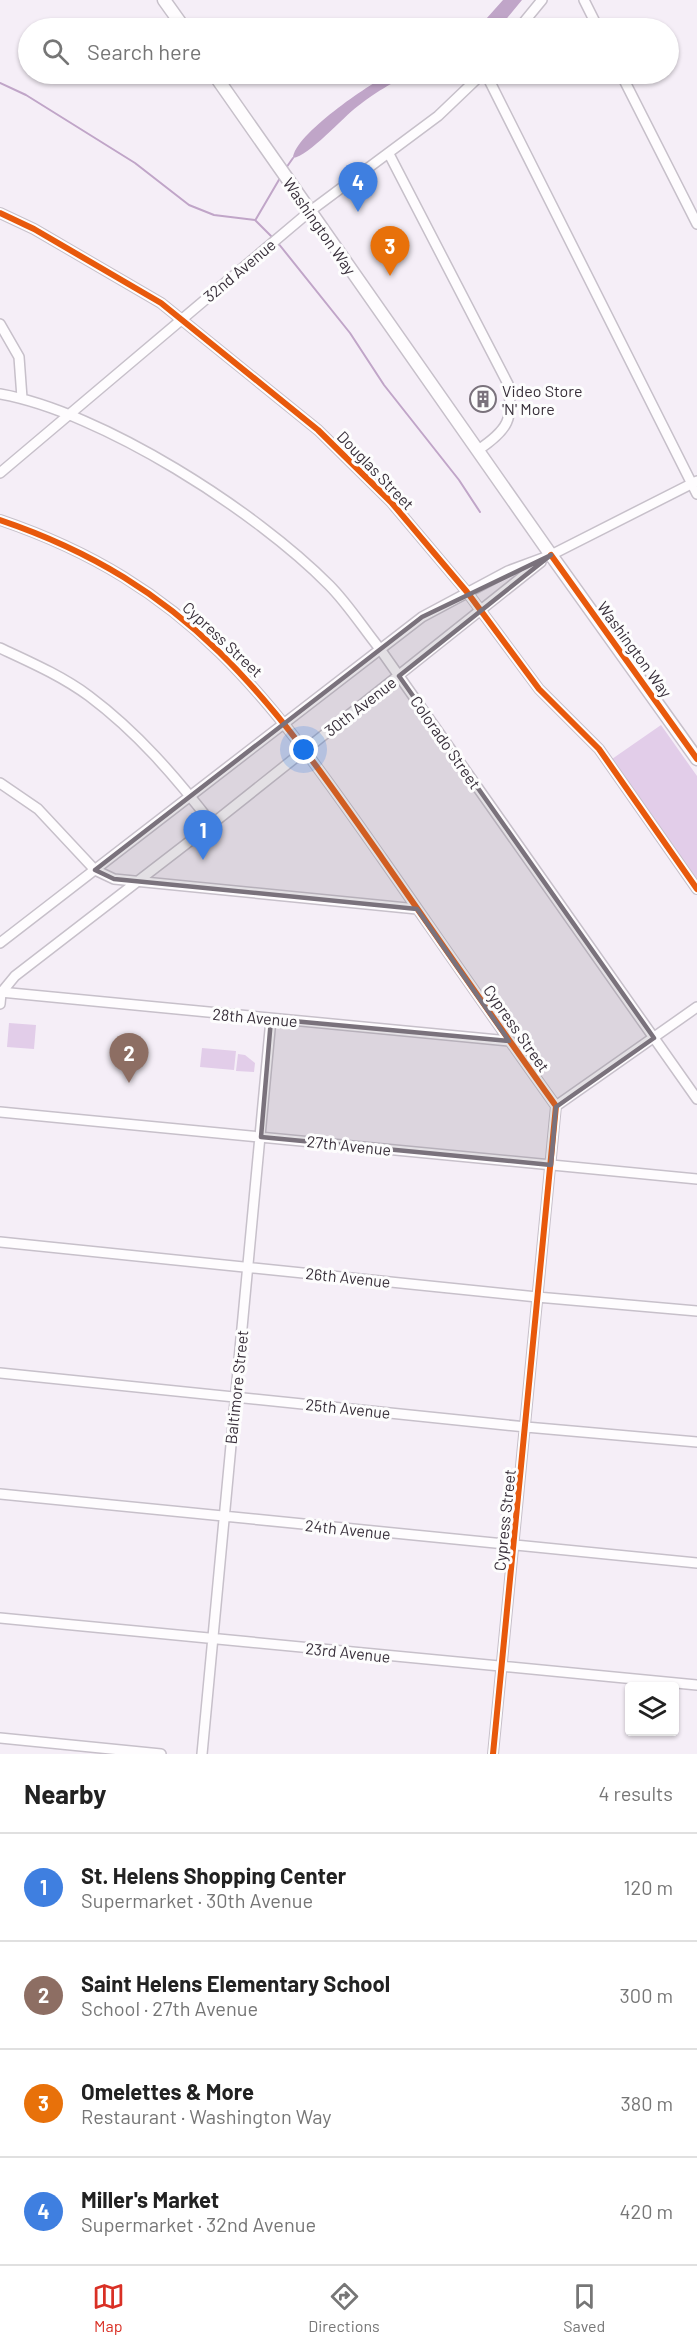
<!DOCTYPE html>
<meta charset="utf-8">
<style>
:root{--surface:#fff;--page:#f6f6f6;--text:#222;--muted:#767676;--line:#e0e0e0;--accent:#d93025}
body{margin:0;font-family:Barlow,sans-serif;background:var(--page);color:var(--text)}
.controls{position:absolute;right:18px;bottom:18px;display:grid;overflow:hidden;border-radius:6px;box-shadow:0 2px 4px #0004}
.controls button{width:54px;height:54px;display:grid;place-items:center;padding:0;border:0;border-bottom:2px solid var(--line);background:var(--surface);color:var(--text);font:30px sans-serif}
.you{position:absolute;left:304px;top:750px;width:21px;height:21px;margin:-15px;border:4px solid #fff;border-radius:50%;background:#1a73e8;box-shadow:0 0 0 9px #1a73e833}
.badge{display:grid;place-items:center;width:39px;height:39px;border-radius:50%;background:var(--accent);color:#fff;font-size:20px;font-weight:700}
.pin{position:absolute;translate:-50% -50px;filter:drop-shadow(0 2px 3px #0008)}
.pin::after{content:'';position:absolute;top:32px;width:21px;height:18px;background:inherit;clip-path:polygon(0 0,100% 0,50% 100%)}
.list{margin:0;padding:0;list-style:none}
h2{display:flex;justify-content:space-between;align-items:center;height:78px;margin:0;padding:0 24px;font-size:26px}
h2 small{font-size:20px;font-weight:400;color:var(--muted)}
.list li{display:grid;grid-template-columns:39px 1fr auto;gap:18px;align-items:center;box-sizing:border-box;height:108px;padding:0 24px;border-top:2px solid var(--line)}
.list b{display:block;font-size:22px;white-space:nowrap}
.list p{margin:0;font-size:20px;white-space:nowrap;color:var(--muted)}
.list em{font-size:20px;font-style:normal;color:var(--muted)}
.icon{flex:none;width:33px;height:33px;fill:none;stroke:currentColor;stroke-width:2;stroke-linecap:round;stroke-linejoin:round}
.map{position:relative;flex:none;width:697px;height:1754px;overflow:hidden}
.search{position:absolute;background:var(--surface);box-shadow:0 2px 4px #0004;left:18px;right:18px;top:18px;height:66px;display:flex;align-items:center;gap:15px;box-sizing:border-box;padding:0 21px;border-radius:33px;color:var(--muted);font-size:22px}
.sheet{height:510px;background:var(--surface)}
nav{display:flex;justify-content:space-around;align-items:center;box-sizing:border-box;height:84px;border-top:2px solid var(--line);background:var(--surface);font-size:16px;color:var(--muted)}
nav a{display:grid;justify-items:center;gap:3px}
nav .on{color:var(--accent)}
.map>svg:first-child{display:block}
.green{fill:#e2cde9}
.water{fill:#c0a5c8}
.lines{fill:none;stroke-linecap:round;stroke-linejoin:round}
.stream{stroke:#c0a5c8;stroke-width:2}
.minor-casing{stroke:#c7c0ca;stroke-width:12}
.major-casing{stroke:#c7c0ca;stroke-width:15}
.minor{stroke:#fefcfe;stroke-width:9}
.major{stroke:#fefcfe;stroke-width:12}
.cycleway-casing{stroke:#fdfdfd;stroke-width:10}
.cycleway{stroke:#e8590c;stroke-width:6}
.marked{fill:#7a727c;fill-opacity:0.2;stroke:#7a727c;stroke-width:4.5;stroke-linejoin:round}
.labels{text-anchor:middle;dominant-baseline:central;stroke-width:6;stroke-linejoin:round;paint-order:stroke}
.street-label{font-size:16px;fill:#382f3a;stroke:#fdfdfd}
.poi-label{font-size:16px;fill:#382f3a;stroke:#fdfdfd;text-anchor:start}
</style>
<div class="map">
<svg width="697" height="1754" viewBox="0 0 697 1754">
<rect width="100%" height="100%" fill="#f5eef7"/>
<path class="green" d="M661,725L697,776V879L612,759Z
M9,1023L36,1025L34,1049L7,1047Z
M202,1048L236,1051L234,1070L200,1067Z
M238,1054L245,1055L255,1063L254,1072L236,1071Z"/>
<path class="water" d="M503,0H522L499,28H478Z
M390,74H434C426,76 418,74 411,76C394,80 372,95 358,106C342,118 309,156 293,158C294,135 369,84 390,74Z"/>
<g class="lines">
<path class="stream" d="M0,83L26,95L135,163L189,205L214,215L255,220L274,239
M286,168L293,158
M256,219L280,178
M278,243L350,333L384,385L459,480L480,512"/>
<defs>
<path id="minor" d="M584,0L598,28
M519,28L542,0
M486,74L697,494
M621,74L697,224
M389,154L508,384C514,419 508,430 478,450
M0,213L34,229L161,303L318,430L391,502L467,592L539,689L599,749L697,889
M0,324L19,357L22,398
M0,394C102,412 256,511 329,585C348,604 363,628 380,649L697,1099
M0,473L309,212L438,116L482,74
M0,520C192,585 271,700 382,858C440,941 497,1024 556,1106L493,1754
M0,648C30,662 62,676 89,696C137,732 175,776 212,824
M0,783L38,809L95,870L114,879L417,909
M0,943L422,617L508,571L551,555L697,481
M0,992L509,1041
M0,1004L1,993L15,976L212,824L541,562
M556,1106L697,1007
M0,1112L697,1179
M0,1242L537,1297L697,1311
M0,1373L526,1427L697,1442
M0,1494L697,1563
M0,1618L697,1685
M0,1738L161,1754
M202,1754L271,1019"/>
<path id="major" d="M164,0L184,28
M214,74L551,555L697,759"/>
</defs>
<use href="#minor" class="minor-casing"/>
<use href="#major" class="major-casing"/>
<use href="#minor" class="minor"/>
<use href="#major" class="major"/>
<defs>
<path id="cycleway" d="M0,213L34,229L161,303L318,430L391,502L467,592L539,689L599,749L697,889
M0,520C192,585 271,700 382,858C440,941 497,1024 556,1106L493,1754
M551,555L697,759"/>
</defs>
<use href="#cycleway" class="cycleway-casing"/>
<use href="#cycleway" class="cycleway"/>
</g>
<path class="marked" d="M551,555L399,676L654,1038L556,1107L551,1165L261,1137L271,1019L509,1041L417,909L114,879L95,870L422,617Z"/>
<defs>
<symbol id="building-ring" viewBox="-11 -11 22 22"><circle r="9.5" fill="#fdfdfd" stroke="#7a727c" stroke-width="1.5"/><path d="M-4-6H4V6H1V3H-1V6H-4ZM-2.5-4.3h1.7v1.8h-1.7ZM.8-4.3h1.7v1.8H.8ZM-2.5-1h1.7V.8h-1.7ZM.8-1h1.7V.8H.8Z" fill="#7a727c"/></symbol>
</defs>
<g fill-rule="evenodd">
<use href="#building-ring" x="468" y="384" width="30" height="30"/>
</g>
<g class="labels">
<g class="street-label">
<text transform="translate(320 226) rotate(55)">Washington Way</text>
<text transform="translate(239 270) rotate(-40)">32nd Avenue</text>
<text transform="translate(376 470) rotate(46)">Douglas Street</text>
<text transform="translate(223 639) rotate(43)">Cypress Street</text>
<text transform="translate(635 649) rotate(54)">Washington Way</text>
<text transform="translate(360 706) rotate(-38)">30th Avenue</text>
<text transform="translate(446 742) rotate(55)">Colorado Street</text>
<text transform="translate(255 1017) rotate(5)">28th Avenue</text>
<text transform="translate(517 1028) rotate(55)">Cypress Street</text>
<text transform="translate(349 1145) rotate(6)">27th Avenue</text>
<text transform="translate(348 1277) rotate(6)">26th Avenue</text>
<text transform="translate(236 1387) rotate(-84)">Baltimore Street</text>
<text transform="translate(348 1408) rotate(6)">25th Avenue</text>
<text transform="translate(504 1520) rotate(-84)">Cypress Street</text>
<text transform="translate(348 1529) rotate(6)">24th Avenue</text>
<text transform="translate(348 1652) rotate(6)">23rd Avenue</text>
</g>
<g class="poi-label">
<text x="502" y="390">Video Store<tspan x="502" dy="18">'N' More</tspan></text>
</g>
</g>
</svg>
<div class="controls">
<button><svg class="icon" aria-label="layers" viewBox="0 0 24 24"><path d="M12 4l9 5-9 5-9-5zM3 14l9 5 9-5"/></svg></button>
</div>
<div class="you"></div>
<div class="pin badge" style="left:203px;top:860px;background:#3f7fe0">1</div>
<div class="pin badge" style="left:129px;top:1083px;background:#8d6e63">2</div>
<div class="pin badge" style="left:390px;top:276px;background:#e8710a">3</div>
<div class="pin badge" style="left:358px;top:212px;background:#3f7fe0">4</div>
<div class="search"><svg class="icon" aria-label="search" viewBox="0 0 24 24"><circle cx="10" cy="10" r="6"/><path d="M15 15l6 6"/></svg>Search here</div>
</div>
<section class="sheet">
<h2>Nearby<small>4 results</small></h2>
<ul class="list">
<li><span class="badge" style="background:#3f7fe0">1</span><div><b>St. Helens Shopping Center</b><p>Supermarket · 30th Avenue</p></div><em>120 m</em></li>
<li><span class="badge" style="background:#8d6e63">2</span><div><b>Saint Helens Elementary School</b><p>School · 27th Avenue</p></div><em>300 m</em></li>
<li><span class="badge" style="background:#e8710a">3</span><div><b>Omelettes &amp; More</b><p>Restaurant · Washington Way</p></div><em>380 m</em></li>
<li><span class="badge" style="background:#3f7fe0">4</span><div><b>Miller's Market</b><p>Supermarket · 32nd Avenue</p></div><em>420 m</em></li>
</ul>
</section>
<nav>
<a class="on"><svg class="icon" aria-label="map" viewBox="0 0 24 24"><path d="M3 6l6-2 6 2 6-2v14l-6 2-6-2-6 2zM9 4v14M15 6v14"/></svg>Map</a>
<a><svg class="icon" aria-label="directions" viewBox="0 0 24 24"><path d="M12 3l9 9-9 9-9-9zM9 14v-3h6M13 9l2 2-2 2"/></svg>Directions</a>
<a><svg class="icon" aria-label="saved" viewBox="0 0 24 24"><path d="M7 4h10v16l-5-4-5 4z"/></svg>Saved</a>
</nav>
